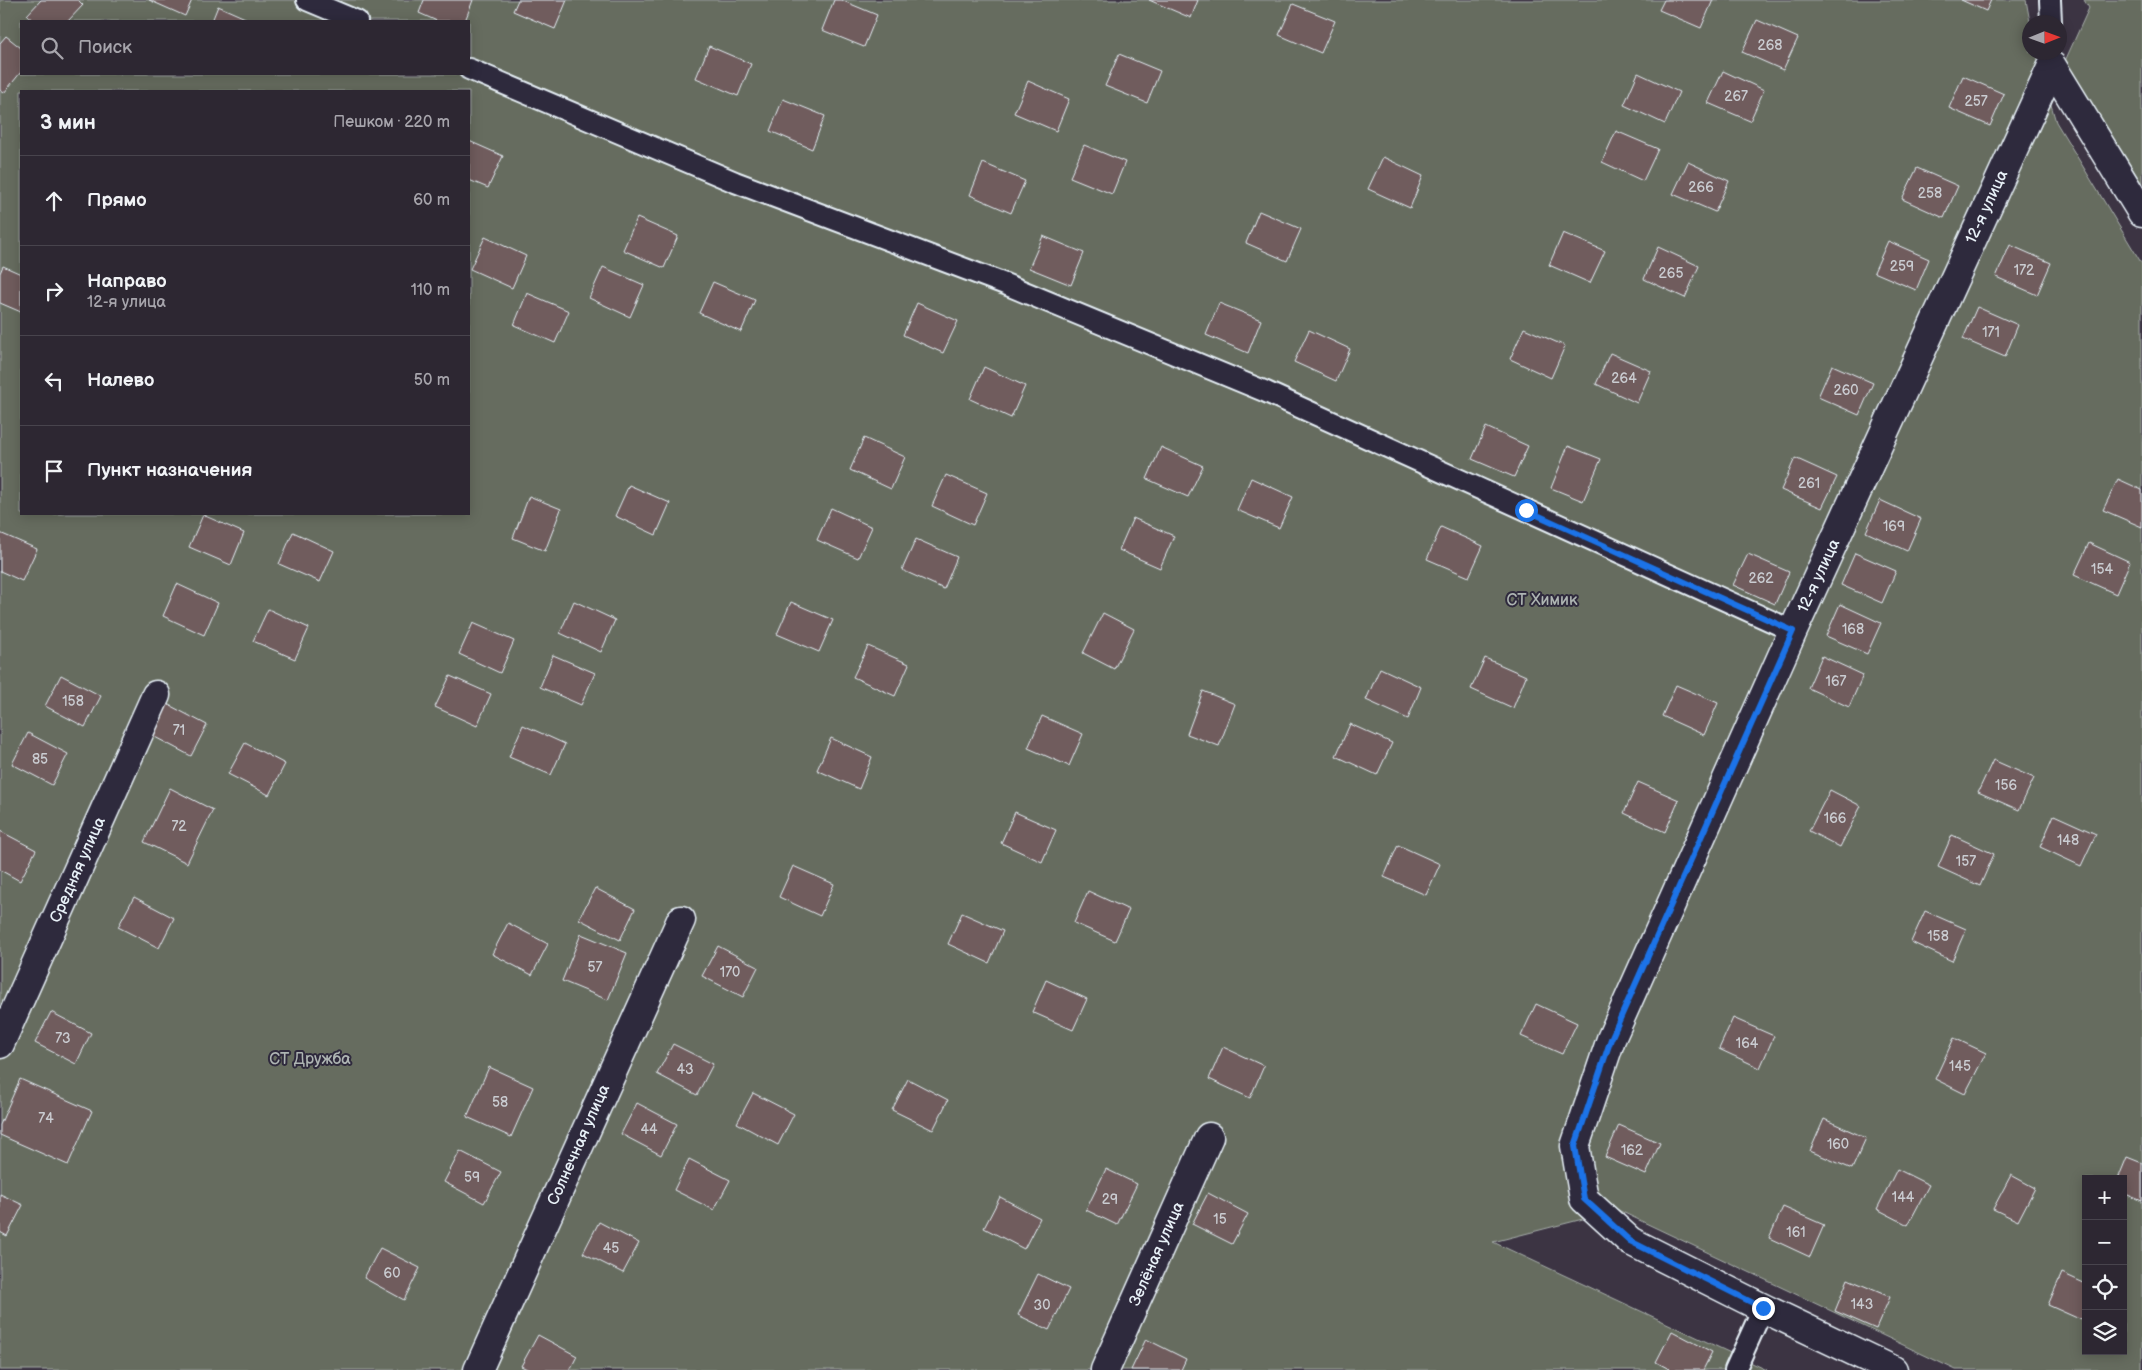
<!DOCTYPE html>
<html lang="ru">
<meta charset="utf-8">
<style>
:root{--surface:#2d2732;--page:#39333e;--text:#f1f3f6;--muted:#a7a5ac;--line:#48444d}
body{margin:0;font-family:"Balsamiq Sans",sans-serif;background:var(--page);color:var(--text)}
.controls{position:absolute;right:15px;bottom:15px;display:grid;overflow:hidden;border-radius:0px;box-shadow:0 2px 12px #0003}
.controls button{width:45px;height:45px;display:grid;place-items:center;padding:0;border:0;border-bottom:1px solid var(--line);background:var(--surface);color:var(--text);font:25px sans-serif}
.compass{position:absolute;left:2022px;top:15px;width:45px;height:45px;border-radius:50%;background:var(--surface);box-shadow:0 2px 12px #0003;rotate:89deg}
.stop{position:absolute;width:15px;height:15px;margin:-11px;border:4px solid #1a73e8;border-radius:50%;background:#fff}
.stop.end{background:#1a73e8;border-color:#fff;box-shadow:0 1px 5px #0008}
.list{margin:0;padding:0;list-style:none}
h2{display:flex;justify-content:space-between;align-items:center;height:65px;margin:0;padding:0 20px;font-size:21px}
h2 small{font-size:16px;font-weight:400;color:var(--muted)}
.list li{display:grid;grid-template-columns:32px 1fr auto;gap:15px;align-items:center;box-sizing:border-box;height:90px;padding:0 20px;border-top:1px solid var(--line)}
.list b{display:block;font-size:19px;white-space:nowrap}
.list p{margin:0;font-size:16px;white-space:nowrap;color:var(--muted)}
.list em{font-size:16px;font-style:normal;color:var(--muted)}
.icon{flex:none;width:28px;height:28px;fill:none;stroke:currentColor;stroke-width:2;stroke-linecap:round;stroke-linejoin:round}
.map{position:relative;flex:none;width:2142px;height:1370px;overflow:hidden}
.search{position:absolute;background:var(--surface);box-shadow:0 2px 12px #0003;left:20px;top:20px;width:450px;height:55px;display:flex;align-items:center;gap:12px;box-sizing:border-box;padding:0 18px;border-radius:0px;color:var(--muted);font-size:19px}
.panel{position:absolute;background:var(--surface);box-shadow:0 2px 12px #0003;left:20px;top:90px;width:450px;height:425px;border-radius:0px}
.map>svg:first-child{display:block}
.green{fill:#666c5e;stroke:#a7aeab;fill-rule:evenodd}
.building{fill:#705c5d;stroke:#e8f1f8}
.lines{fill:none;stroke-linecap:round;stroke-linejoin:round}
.lane-casing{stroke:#e8f1f8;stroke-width:24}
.street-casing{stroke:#e8f1f8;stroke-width:31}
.lane{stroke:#2f2a3d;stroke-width:20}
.street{stroke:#2f2a3d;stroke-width:28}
.route{stroke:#1a73e8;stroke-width:6}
.labels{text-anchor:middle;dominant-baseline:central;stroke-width:4;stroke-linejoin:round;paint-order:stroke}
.number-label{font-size:14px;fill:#caccd1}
.street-label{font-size:16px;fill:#e8f1f8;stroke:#2f2a3d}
.park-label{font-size:16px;fill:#aeb5b3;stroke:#2f2a3d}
</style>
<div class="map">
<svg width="2142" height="1370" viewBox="0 0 2142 1370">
<rect width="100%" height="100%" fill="#3c3443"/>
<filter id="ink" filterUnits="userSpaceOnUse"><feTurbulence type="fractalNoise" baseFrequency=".02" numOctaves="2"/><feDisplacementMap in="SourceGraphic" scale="10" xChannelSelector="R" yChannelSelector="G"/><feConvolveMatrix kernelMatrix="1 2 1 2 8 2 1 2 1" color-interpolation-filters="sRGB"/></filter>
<g filter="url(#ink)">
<path class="green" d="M0,0H2026L2030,22V52L2036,53L2056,122L2142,264V1370H1956L1618,1210L1493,1242L1767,1370H0ZM21,21H469V74H21ZM21,91H469V514H21ZM2086,1179H2123V1351H2086Z
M2084,0H2142V184L2065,61L2089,8Z"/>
<path class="building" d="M41,0H78L83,5L68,21H34L27,15Z
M149,0H192L185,16Z
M424,0H473L465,21H437L419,13Z
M518,0H567L555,29L513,11Z
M834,0H841L877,15L864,47L822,30Z
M1149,0H1198L1191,18Z
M1664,0H1713L1701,28L1659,10Z
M1961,0H1991L1986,11Z
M1293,4L1335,21L1321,53L1279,35Z
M218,6L252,21H212Z
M1757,20L1798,38L1783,70L1742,52Z
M6,36L21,48V72L4,93L0,90V43Z
M709,46L751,64L738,96L696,78Z
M1119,54L1160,71L1147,103L1105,86Z
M1723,71L1764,90L1750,121L1708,103Z
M1638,73L1679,92L1665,124L1624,105Z
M1963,76L2004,94L1990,126L1949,108Z
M1028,81L1069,99L1056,131L1014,113Z
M783,99L825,116L812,149L770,131Z
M1616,131L1658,149L1643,181L1602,162Z
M469,141L503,156L488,188L469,180Z
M1084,145L1125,162L1112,194L1070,177Z
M1383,157L1423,176L1410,208L1368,189Z
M1688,162L1729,181L1715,212L1673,194Z
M983,163L1025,181L1011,213L970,195Z
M1917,168L1958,186L1944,218L1902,199Z
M1259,211L1301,229L1287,261L1246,243Z
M637,218L678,236L664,268L623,250Z
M1563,233L1605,251L1590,283L1549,265Z
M1043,236L1084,253L1071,285L1029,268Z
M485,237L526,256L512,288L470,269Z
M1888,241L1929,259L1916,290L1874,272Z
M2010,245L2051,263L2037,295L1996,277Z
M1658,247L1699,266L1685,298L1644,279Z
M3,266L21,274V312L0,303V273Z
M603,267L644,285L630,317L589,298Z
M713,282L755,300L741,332L699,313Z
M527,293L569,311L555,343L514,325Z
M917,303L958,321L943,353L903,335Z
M1219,303L1261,320L1248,353L1206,335Z
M1977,307L2018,325L2005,357L1963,339Z
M1524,328L1565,346L1551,378L1510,359Z
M1309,330L1350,349L1336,381L1294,362Z
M1610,353L1651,371L1637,403L1596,384Z
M1832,365L1873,383L1859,415L1818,397Z
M984,367L1025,386L1011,418L970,399Z
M1486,427L1528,446L1514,477L1472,459Z
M864,438L905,457L891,489L850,470Z
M1568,446L1601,459L1583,501L1551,488Z
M1161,447L1203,466L1188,497L1147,479Z
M1795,458L1837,477L1822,508L1781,490Z
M946,475L987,493L973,525L932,506Z
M1251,478L1293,497L1279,528L1237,510Z
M2118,479L2142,490V527L2103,510Z
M629,485L670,503L656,535L615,516Z
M529,496L561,509L545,551L513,538Z
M1880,500L1921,519L1907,551L1866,532Z
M831,508L872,527L858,558L817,540Z
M203,515L244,533L231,565L189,547Z
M1133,518L1174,536L1160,568L1119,550Z
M1441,527L1483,546L1469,577L1427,559Z
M293,532L334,551L320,582L279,564Z
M0,533L37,549L22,581L0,571Z
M916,539L957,557L944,589L902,570Z
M2089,543L2130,562L2116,594L2074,575Z
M1855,553L1896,571L1882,603L1841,585Z
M1748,554L1789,572L1775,604L1733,585Z
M177,584L218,603L204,635L163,616Z
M574,601L615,620L601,652L560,633Z
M791,602L833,620L819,652L777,634Z
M1840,604L1881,623L1867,654L1826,636Z
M268,609L309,628L295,659L253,641Z
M1103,613L1134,629L1114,669L1083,653Z
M473,623L514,641L500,673L459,654Z
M868,646L909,664L895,696L853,677Z
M553,655L595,673L581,705L540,687Z
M1822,656L1863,675L1849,707L1808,688Z
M1485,658L1526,676L1513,708L1471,689Z
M1380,668L1421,687L1408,719L1366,700Z
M61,675L101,696L85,727L45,706Z
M450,676L491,694L477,726L435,707Z
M1676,685L1718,703L1704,735L1662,716Z
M1203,691L1235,704L1219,746L1187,734Z
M167,704L207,725L191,756L151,735Z
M1042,716L1083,734L1069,766L1028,748Z
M1350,724L1392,743L1377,775L1336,756Z
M523,725L565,744L551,775L509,757Z
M28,733L68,754L52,785L12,764Z
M831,738L872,757L859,789L817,770Z
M245,743L285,764L269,795L228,774Z
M1993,760L2034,778L2019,810L1978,792Z
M1638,782L1679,800L1665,832L1624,813Z
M170,788L213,810L187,863L144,842Z
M1830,790L1861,806L1840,847L1809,831Z
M1015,812L1056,830L1042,862L1001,843Z
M2054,815L2096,834L2081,866L2040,847Z
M0,831L36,850L20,881L0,870Z
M1952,835L1994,854L1980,886L1938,867Z
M1398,845L1440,864L1426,895L1384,877Z
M793,866L834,884L820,916L779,897Z
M595,888L635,909L620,940L579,919Z
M1088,891L1129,910L1115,941L1074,923Z
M134,897L174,918L159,948L118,927Z
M1925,911L1966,929L1952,961L1911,942Z
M962,913L1003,931L989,963L948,944Z
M508,923L548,944L532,975L492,954Z
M581,934L627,953L608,1000L562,981Z
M718,946L758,967L743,997L702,976Z
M1046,980L1087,999L1073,1030L1032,1012Z
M1536,1004L1577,1023L1562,1054L1521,1036Z
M51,1012L91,1033L76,1064L35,1043Z
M1733,1018L1774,1036L1760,1068L1719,1049Z
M1954,1038L1986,1053L1965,1094L1935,1079Z
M673,1044L713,1064L697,1095L657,1074Z
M1223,1047L1264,1066L1250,1098L1209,1079Z
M489,1067L533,1087L511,1137L467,1117Z
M20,1079L92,1111L68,1165L0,1135V1125Z
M908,1079L948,1100L933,1130L892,1110Z
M753,1093L794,1114L778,1145L737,1123Z
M637,1103L677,1124L661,1155L621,1134Z
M1824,1119L1866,1138L1852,1169L1810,1151Z
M1619,1125L1660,1143L1646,1175L1605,1157Z
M460,1151L501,1172L484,1203L444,1182Z
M2127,1157L2142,1163V1201L2123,1193V1179H2118Z
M689,1159L730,1180L714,1210L674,1190Z
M1106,1169L1137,1184L1117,1225L1086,1210Z
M1897,1169L1929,1185L1908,1225L1877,1209Z
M2011,1175L2035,1188L2018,1221L1993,1209Z
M1208,1193L1248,1214L1232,1244L1192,1224Z
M0,1194L23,1205L7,1236L0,1232Z
M1000,1197L1040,1218L1024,1249L984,1228Z
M1783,1207L1824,1225L1810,1257L1769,1238Z
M599,1222L639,1243L623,1273L583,1253Z
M380,1248L420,1268L404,1300L364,1278Z
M2062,1273L2086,1284V1322L2048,1305Z
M1038,1274L1069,1289L1049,1330L1018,1315Z
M1848,1279L1890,1297L1876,1329L1835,1311Z
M1672,1331L1712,1352L1703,1370H1671L1656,1362Z
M538,1335L577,1356L570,1370H529L521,1366Z
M1146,1339L1186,1359L1181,1370H1131Z"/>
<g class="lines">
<defs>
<path id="lane" d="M307,0L357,21
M2050,0L2051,22
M469,69L735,182L1005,284L1264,391L1793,631
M1735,1370L1763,1308"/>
<path id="street" d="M2052,66L2142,213
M0,1044L156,695
M478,1370L681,920
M1105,1370L1209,1137
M1893,1370L1763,1308L1630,1241L1584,1199L1575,1146L1611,1039L1793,631L2052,66"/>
</defs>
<use href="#lane" class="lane-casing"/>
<use href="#street" class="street-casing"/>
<use href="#lane" class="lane"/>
<use href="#street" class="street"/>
</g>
</g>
<g class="lines" filter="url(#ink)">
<path class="route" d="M1526,510L1793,631L1611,1039L1575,1146L1584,1199L1630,1241L1763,1308"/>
</g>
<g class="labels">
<g class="number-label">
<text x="1770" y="45">268</text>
<text x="1736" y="96">267</text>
<text x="1976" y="101">257</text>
<text x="1701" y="187">266</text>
<text x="1930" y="193">258</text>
<text x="1902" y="266">259</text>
<text x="2024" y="270">172</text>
<text x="1671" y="273">265</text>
<text x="1991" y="332">171</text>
<text x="1624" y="378">264</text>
<text x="1846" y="390">260</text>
<text x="1809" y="483">261</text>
<text x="1894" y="526">169</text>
<text x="2102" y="569">154</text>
<text x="1761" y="578">262</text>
<text x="1853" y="629">168</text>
<text x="1836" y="681">167</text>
<text x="73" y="701">158</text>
<text x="179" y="730">71</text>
<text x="40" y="759">85</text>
<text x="2006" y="785">156</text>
<text x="1835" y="818">166</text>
<text x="179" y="826">72</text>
<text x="2068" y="840">148</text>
<text x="1966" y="861">157</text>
<text x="1938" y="936">158</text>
<text x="595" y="967">57</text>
<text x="730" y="972">170</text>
<text x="63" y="1038">73</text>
<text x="1747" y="1043">164</text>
<text x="1960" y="1066">145</text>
<text x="685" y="1069">43</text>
<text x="500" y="1102">58</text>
<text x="46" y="1118">74</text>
<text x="649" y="1129">44</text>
<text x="1838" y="1144">160</text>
<text x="1632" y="1150">162</text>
<text x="472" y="1177">59</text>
<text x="1903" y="1197">144</text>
<text x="1110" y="1199">29</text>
<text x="1220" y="1219">15</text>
<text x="1796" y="1232">161</text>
<text x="611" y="1248">45</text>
<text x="392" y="1273">60</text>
<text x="1862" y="1304">143</text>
<text x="1042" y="1305">30</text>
</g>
<g class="street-label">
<text transform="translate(1987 207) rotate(-65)">12-я улица</text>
<text transform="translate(1819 576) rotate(-65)">12-я улица</text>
<text transform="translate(78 870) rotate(-66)">Средняя улица</text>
<text transform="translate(579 1145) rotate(-66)">Солнечная улица</text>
<text transform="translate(1157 1254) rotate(-66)">Зелёная улица</text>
</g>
<g class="park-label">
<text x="1542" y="600">СТ Химик</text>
<text x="310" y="1059">СТ Дружба</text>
</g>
</g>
</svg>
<div class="controls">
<button>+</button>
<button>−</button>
<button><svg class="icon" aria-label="locate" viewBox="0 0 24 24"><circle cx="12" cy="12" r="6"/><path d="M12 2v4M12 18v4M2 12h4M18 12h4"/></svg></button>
<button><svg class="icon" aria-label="layers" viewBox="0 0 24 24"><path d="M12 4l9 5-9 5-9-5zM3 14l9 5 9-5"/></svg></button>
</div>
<svg class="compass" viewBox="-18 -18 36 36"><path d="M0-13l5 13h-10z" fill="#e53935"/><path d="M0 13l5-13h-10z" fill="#a7a5ac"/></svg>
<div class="stop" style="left:1526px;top:510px"></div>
<div class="stop end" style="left:1763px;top:1308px"></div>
<div class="search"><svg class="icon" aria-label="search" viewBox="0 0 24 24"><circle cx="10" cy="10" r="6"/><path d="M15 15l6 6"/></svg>Поиск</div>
<section class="panel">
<h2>3 мин<small>Пешком · 220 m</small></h2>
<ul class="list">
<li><svg class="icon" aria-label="ahead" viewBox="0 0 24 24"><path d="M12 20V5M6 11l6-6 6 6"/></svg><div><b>Прямо</b></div><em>60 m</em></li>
<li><svg class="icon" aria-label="right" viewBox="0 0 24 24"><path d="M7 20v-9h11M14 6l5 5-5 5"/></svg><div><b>Направо</b><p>12-я улица</p></div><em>110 m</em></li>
<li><svg class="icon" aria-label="left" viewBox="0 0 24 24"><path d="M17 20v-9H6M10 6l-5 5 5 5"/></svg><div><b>Налево</b></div><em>50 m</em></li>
<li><svg class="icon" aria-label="arrive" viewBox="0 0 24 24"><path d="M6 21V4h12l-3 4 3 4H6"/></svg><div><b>Пункт назначения</b></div></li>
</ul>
</section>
</div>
